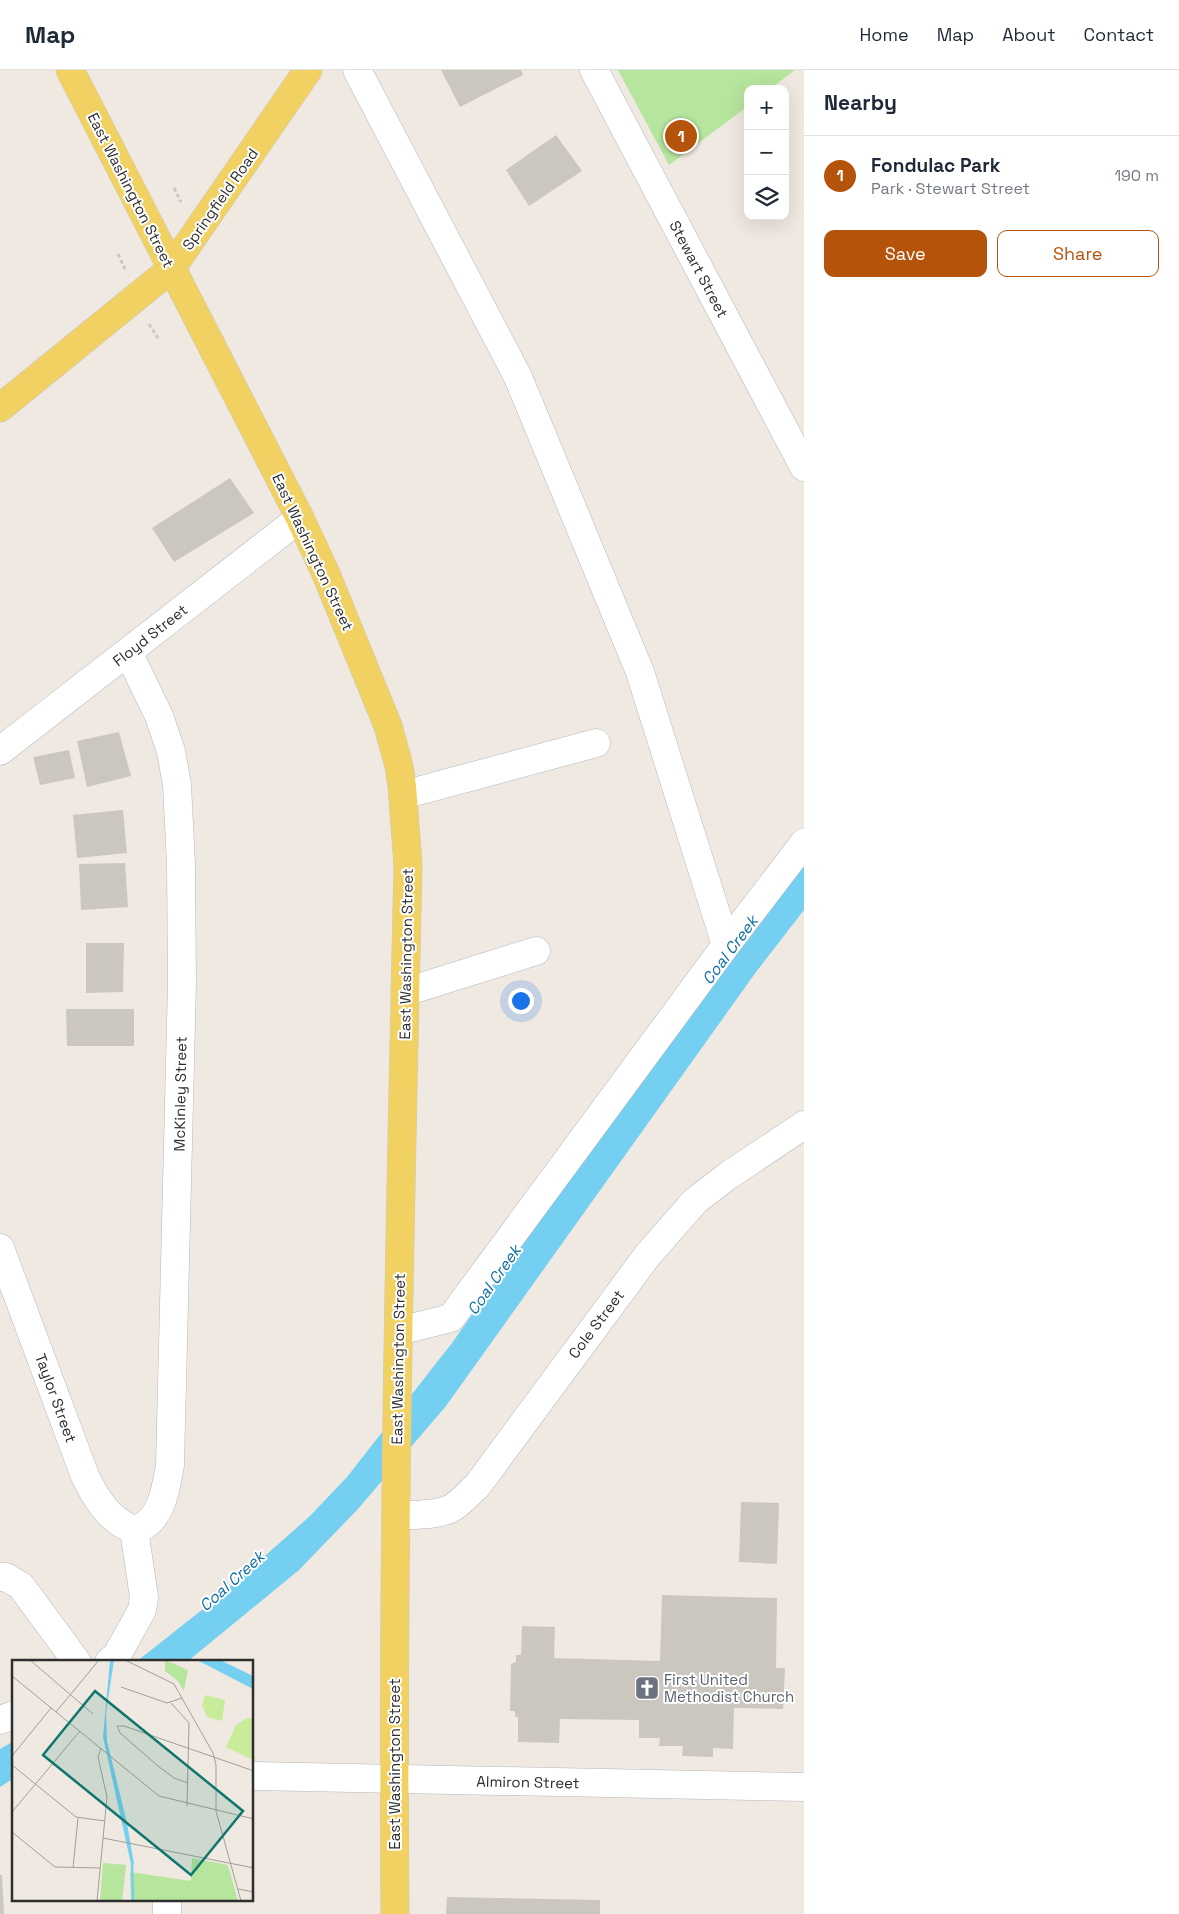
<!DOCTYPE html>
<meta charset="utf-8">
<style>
:root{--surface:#fff;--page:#f6f6f7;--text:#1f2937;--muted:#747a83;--line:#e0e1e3;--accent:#b45309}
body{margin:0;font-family:"Space Grotesk",sans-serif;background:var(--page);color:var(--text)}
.controls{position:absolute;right:15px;top:15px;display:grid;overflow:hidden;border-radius:10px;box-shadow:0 5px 20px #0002}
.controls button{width:45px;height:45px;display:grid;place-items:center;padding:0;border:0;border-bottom:1px solid var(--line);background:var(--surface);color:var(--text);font:25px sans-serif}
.you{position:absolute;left:520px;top:930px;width:18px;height:18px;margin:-12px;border:4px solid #fff;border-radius:50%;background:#1a73e8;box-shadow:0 0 0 8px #1a73e833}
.badge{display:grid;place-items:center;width:32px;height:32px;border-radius:50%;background:var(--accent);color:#fff;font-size:16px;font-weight:700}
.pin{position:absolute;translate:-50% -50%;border:2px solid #fff;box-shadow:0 1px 5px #0006}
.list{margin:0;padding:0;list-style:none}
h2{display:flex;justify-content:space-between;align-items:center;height:65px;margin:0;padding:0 20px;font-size:21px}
h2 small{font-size:16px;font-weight:400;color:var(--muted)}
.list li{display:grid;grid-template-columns:32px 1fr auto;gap:15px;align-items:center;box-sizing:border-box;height:80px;padding:0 20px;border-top:1px solid var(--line)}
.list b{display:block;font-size:19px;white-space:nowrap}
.list p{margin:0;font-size:16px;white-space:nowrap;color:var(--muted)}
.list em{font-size:16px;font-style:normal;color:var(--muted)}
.actions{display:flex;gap:10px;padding:15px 20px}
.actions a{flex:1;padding:11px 0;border:1px solid var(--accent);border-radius:10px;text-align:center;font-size:18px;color:var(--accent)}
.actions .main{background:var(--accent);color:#fff}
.icon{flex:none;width:28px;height:28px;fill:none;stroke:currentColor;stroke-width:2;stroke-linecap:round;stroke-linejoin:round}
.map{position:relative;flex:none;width:804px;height:1844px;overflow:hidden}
header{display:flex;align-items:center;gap:30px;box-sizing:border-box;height:70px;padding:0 25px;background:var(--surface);border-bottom:1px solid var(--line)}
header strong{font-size:24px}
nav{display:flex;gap:28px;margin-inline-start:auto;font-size:18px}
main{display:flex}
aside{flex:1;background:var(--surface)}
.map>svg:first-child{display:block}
.green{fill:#b6e59e}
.water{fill:#75cff0}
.building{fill:#cbc7bf}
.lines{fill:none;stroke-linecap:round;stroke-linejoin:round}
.minor-casing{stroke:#b4b7c1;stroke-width:29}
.major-casing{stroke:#c9c9c9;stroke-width:29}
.path{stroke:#c9c9c9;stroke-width:3;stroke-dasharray:4 2.5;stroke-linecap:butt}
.minor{stroke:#fff;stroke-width:28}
.major{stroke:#f2d163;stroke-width:28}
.labels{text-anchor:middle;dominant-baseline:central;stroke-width:4;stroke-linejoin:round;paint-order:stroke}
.street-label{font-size:15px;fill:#2e2e2e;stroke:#fff}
.worship-label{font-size:15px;fill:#5b616d;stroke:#fff;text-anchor:start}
.water-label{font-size:16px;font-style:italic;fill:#0d6fa3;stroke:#fff}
.inset-river{fill:none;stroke:#75cff0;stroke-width:2.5}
.inset-road{fill:none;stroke:#a29e99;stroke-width:1}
.view{fill:#0f766e;fill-opacity:0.15;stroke:#0f766e;stroke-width:2.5}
.inset-edge{fill:none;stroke:#2e2e2e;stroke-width:2.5}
</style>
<header>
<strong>Map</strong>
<nav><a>Home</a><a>Map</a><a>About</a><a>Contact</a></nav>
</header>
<main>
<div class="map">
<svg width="804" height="1844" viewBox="0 0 804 1844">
<rect width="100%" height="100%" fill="#efe9e1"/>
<path class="green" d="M618,0H795L770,19H748V36L669,95Z"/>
<path class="water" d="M804,786V840L756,902L446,1336L358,1439L299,1500L188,1591L136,1592L217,1528L309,1447L347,1407L452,1273L655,983Z
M14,1671V1708L0,1717V1679Z"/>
<path class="building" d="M441,0H521L523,5L460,37Z
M556,65L582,101L529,136L506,100Z
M230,408L254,443L174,492L152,458Z
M119,662L131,706L87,717L77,671Z
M69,680L75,708L40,715L33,687Z
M123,740L127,783L77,788L73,745Z
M125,793L128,837L81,840L79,794Z
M86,873H124L123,922L86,923Z
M66,939H134V976H67Z
M741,1432L779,1433L777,1494L739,1492Z
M662,1525L777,1528L776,1598H785L783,1639L734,1638L733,1679L713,1678V1687L682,1686L683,1676H659L660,1668H639V1650L560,1649L559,1673L518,1672V1647H515V1641H510L511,1594L516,1592V1585H521L522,1556L555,1557L554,1588L660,1591Z
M0,1805H2L4,1844H0Z
M447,1827L600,1830V1844H446Z"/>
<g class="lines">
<defs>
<path id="minor" d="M357,0L518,307L640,602L726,875
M594,0L804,397
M128,582L159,646L171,681L177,715L181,794L182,913L170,1395C166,1419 161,1454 134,1460
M0,681L300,448
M403,725L596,673
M405,922L536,881
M0,1178L85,1406C96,1429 109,1450 134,1460
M399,1261L451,1248L726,875L804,773
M396,1446C413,1444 434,1446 450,1439C460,1434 469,1423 477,1416L647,1186L695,1131L729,1105L804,1055
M0,1507H6L21,1516L77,1592
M109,1592L117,1585L142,1540L144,1527L134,1460
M0,1650L14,1645
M252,1706L804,1717
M167,1844V1830"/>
<path id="major" d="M70,0L300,448L326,504L388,656L399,696L402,716L408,795C400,1145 392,1494 395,1844
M0,338L171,199L308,0"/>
</defs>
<use href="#minor" class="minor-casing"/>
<use href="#major" class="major-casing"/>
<path class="path" d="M174,118L181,132
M118,184L125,199
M149,254L159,270"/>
<use href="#minor" class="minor"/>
<use href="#major" class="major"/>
</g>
<defs>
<symbol id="church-square" viewBox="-11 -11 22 22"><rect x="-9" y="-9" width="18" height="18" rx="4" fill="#6b7280" stroke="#fff"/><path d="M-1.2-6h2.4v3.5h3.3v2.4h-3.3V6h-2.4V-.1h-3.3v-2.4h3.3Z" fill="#fff"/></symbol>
</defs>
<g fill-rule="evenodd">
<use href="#church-square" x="633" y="1604" width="28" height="28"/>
</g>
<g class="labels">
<g class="street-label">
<text transform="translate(131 120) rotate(63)">East Washington Street</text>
<text transform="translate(220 129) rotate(-55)">Springfield Road</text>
<text transform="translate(699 199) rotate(62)">Stewart Street</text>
<text transform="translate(313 482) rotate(65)">East Washington Street</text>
<text transform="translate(150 565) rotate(-38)">Floyd Street</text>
<text transform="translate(406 884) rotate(-89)">East Washington Street</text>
<text transform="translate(180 1024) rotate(-89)">McKinley Street</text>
<text transform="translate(596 1254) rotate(-53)">Cole Street</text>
<text transform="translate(398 1289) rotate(-89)">East Washington Street</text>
<text transform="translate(56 1328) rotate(70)">Taylor Street</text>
<text transform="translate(394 1694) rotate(-90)">East Washington Street</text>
<text transform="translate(528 1712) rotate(1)">Almiron Street</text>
</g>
<g class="worship-label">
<text x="664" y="1609">First United<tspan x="664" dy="17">Methodist Church</tspan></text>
</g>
<g class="water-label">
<text transform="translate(730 880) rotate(-53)">Coal Creek</text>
<text transform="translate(494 1210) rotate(-55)">Coal Creek</text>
<text transform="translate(232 1511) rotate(-42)">Coal Creek</text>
</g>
</g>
<g transform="translate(12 1590)">
<rect width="241" height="241" fill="#efe9e1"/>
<path d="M153,0L176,10L172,31L166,21L153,11ZM180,198L216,205L226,241H119L118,212L179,221ZM91,203L114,205L110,241H88Z" fill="#b6e59e"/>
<path d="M193,35L213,40L210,61L195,57L190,45ZM235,58H241V100L214,87L224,65Z" fill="#c9ec9a"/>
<path d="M98,0H102L94,53L95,81L115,163L122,204H119L91,77ZM185,0H208L241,16V29Z" fill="#75cff0"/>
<path class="inset-river" d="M120,204L121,241"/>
<path class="inset-road" d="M18,0L81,54M113,0L162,24L201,93L204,105V151L229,241M0,16L147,136L242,159M109,27L155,43L170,38M159,43L177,63L175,146M44,52L87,0M0,96L39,48M0,105L64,157L93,161M176,123L162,118L146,106L108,73L105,66H112L242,111M0,152L68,71M0,172L43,207L88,208M91,178L242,208M61,208L66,158M226,229L242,232M85,241L95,137L86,97L89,88"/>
<path class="view" d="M83,31L231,151L179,215L31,95Z"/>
<rect width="241" height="241" class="inset-edge"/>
</g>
</svg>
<div class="controls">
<button>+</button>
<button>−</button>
<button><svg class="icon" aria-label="layers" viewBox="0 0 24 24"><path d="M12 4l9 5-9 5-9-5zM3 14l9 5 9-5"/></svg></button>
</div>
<div class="you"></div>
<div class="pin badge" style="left:681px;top:66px">1</div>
</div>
<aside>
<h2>Nearby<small></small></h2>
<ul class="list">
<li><span class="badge">1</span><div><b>Fondulac Park</b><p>Park · Stewart Street</p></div><em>190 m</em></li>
</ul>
<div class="actions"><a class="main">Save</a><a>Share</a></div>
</aside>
</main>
